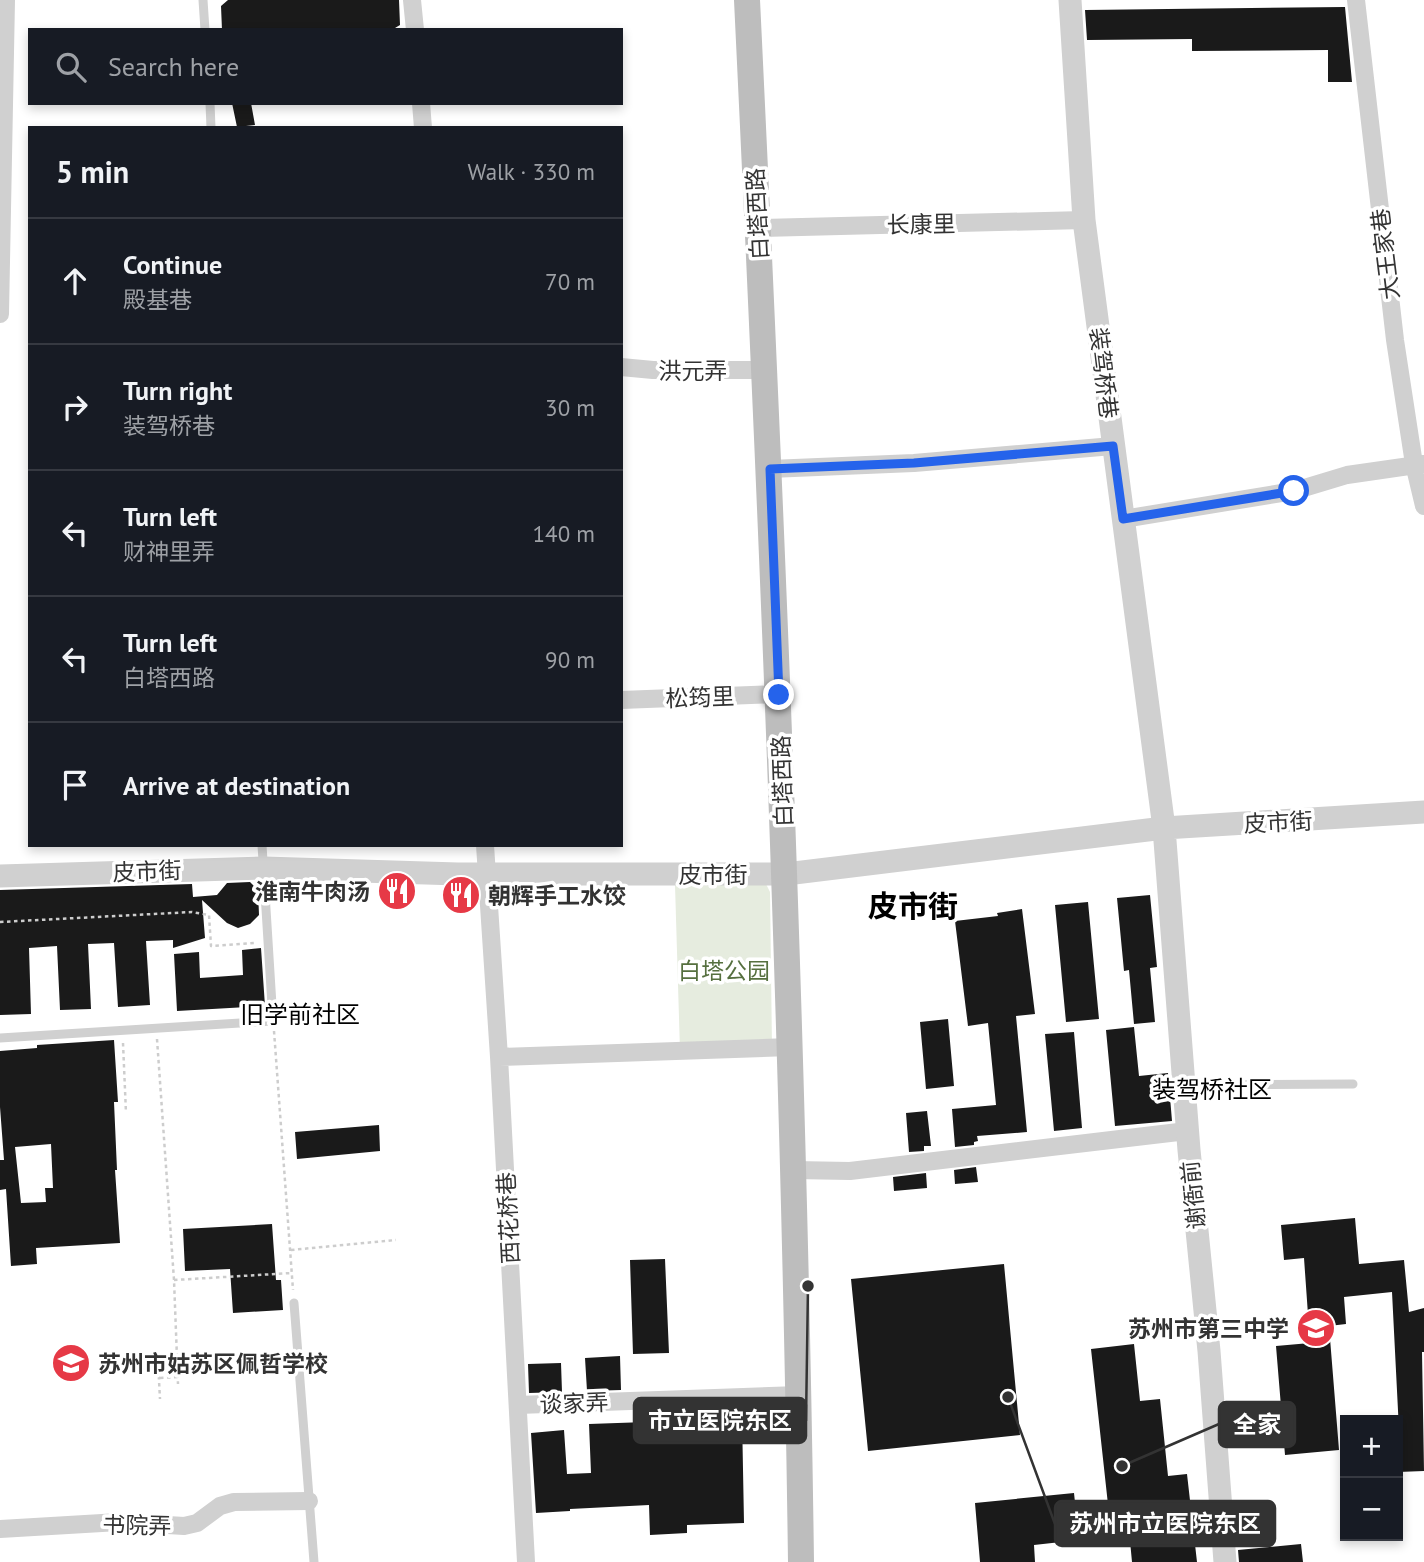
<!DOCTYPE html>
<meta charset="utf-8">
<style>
:root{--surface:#171b24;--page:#20242c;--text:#f1f3f6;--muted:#9ea1a6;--line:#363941}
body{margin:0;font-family:"PT Sans","Noto Sans SC",sans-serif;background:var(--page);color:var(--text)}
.controls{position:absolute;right:21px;bottom:21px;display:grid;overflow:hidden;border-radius:0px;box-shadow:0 4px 10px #0003}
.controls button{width:63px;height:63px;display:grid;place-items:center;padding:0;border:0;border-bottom:2px solid var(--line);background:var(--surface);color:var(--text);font:35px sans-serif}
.stop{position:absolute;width:21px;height:21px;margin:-16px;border:5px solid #2563eb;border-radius:50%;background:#fff}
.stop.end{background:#2563eb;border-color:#fff;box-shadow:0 2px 7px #0008}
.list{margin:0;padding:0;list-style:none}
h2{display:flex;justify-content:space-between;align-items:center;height:91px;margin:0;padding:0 28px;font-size:30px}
h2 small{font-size:23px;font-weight:400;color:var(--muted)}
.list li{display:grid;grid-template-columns:46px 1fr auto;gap:21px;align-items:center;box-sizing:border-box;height:126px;padding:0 28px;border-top:2px solid var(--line)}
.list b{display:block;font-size:26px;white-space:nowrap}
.list p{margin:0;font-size:23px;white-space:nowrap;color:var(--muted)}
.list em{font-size:23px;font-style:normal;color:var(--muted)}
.icon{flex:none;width:38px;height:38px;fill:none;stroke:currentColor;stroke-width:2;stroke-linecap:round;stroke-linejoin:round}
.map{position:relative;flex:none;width:1424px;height:1562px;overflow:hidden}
.search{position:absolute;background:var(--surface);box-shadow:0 4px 10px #0003;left:28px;top:28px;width:595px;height:77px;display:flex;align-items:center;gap:18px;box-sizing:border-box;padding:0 24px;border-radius:0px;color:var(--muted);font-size:26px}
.panel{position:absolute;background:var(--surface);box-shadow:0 4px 10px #0003;left:28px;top:126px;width:595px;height:721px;border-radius:0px}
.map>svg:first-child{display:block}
.green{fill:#e6ecdf}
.building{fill:#1a1a1a;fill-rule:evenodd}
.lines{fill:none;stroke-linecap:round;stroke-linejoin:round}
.path{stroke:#cdcdcd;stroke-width:2.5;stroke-dasharray:3.5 3.5;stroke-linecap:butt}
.service{stroke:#d0d0d0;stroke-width:9}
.minor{stroke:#d0d0d0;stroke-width:18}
.tertiary{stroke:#d0d0d0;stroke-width:23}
.secondary{stroke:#bdbdbd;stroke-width:26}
.route{stroke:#2563eb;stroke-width:9}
.labels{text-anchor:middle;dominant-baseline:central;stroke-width:7;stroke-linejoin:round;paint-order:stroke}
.street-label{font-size:23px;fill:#333;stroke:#fff}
.poi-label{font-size:23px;font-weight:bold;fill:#333;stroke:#fff;text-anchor:end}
.park-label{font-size:23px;fill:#56703f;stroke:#fff}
.neighbourhood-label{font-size:24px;fill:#000;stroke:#fff}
.district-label{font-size:30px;font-weight:bold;fill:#000;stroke:#fff}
.leader{fill:none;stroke:#333;stroke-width:2.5}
.callout-dot{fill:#333;stroke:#fff;stroke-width:2.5}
.callout{fill:#333;stroke:#333;stroke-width:2.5}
.callout-label{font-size:24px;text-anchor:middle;font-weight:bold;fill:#fff}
</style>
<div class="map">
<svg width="1424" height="1562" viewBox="0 0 1424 1562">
<rect width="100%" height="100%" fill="#fff"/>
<path class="green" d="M766,884L770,892L772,1048L680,1051L675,885Z"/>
<path class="building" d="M228,0H399L400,25L395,28L371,30H222L221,6Z
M1345,7L1352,82H1328V50L1192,51V39L1087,40L1085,10Z
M232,103H251L255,125L237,127Z
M250,882L258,890L259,915L250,924L238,928L227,923L202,900L205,938L173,948V940L146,941L150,1005L118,1007L114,943L88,944L91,1009L60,1010L57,946L29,948L31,1014L0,1015V890L192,884L193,897L217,895L227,883Z
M1150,895L1157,967L1150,968L1155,1022L1134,1024L1129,970L1124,971L1117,898Z
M1088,902L1099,1019L1066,1022L1055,905Z
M1022,909L1035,1014L1016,1016L1027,1132L977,1136L978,1141L974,1142V1145L955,1147L952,1109L996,1105L988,1023L968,1026L955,921L998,916L997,913Z
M261,948L265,1006L177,1011L174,954L199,952L200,978L243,975L242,950Z
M948,1019L954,1086L926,1089L920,1022Z
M1134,1027L1139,1076L1168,1073L1172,1121L1115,1126L1106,1030Z
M1074,1032L1082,1128L1054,1131L1045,1034Z
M114,1040L118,1102H114L117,1170H115L120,1243L36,1248L37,1264L11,1266L6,1189L0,1190V1160H4L0,1107V1051L37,1048V1045ZM51,1144L53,1188H45L46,1202L21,1203L15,1147Z
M927,1111L931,1146H924V1151L909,1152L906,1113Z
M379,1125L380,1151L297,1159L295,1132Z
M976,1167L978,1182L955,1184L954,1170Z
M926,1173L927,1188L894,1191L893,1177Z
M1355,1218L1359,1264L1404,1260L1409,1312L1424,1308V1352H1422L1424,1471L1398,1472V1450H1400L1392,1292L1344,1297L1346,1324L1329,1326L1339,1450L1285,1455L1276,1346L1310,1343L1304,1258L1284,1260L1281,1225Z
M272,1224L276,1280H281L283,1310L233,1313L230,1269L185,1271L183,1229Z
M665,1259L669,1353L633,1354L630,1260Z
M1004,1264L1020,1435L868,1451L851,1279Z
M1134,1344L1140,1401L1160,1399L1168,1476L1187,1474L1197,1562H1132L1129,1530L1111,1532L1091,1349Z
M620,1356L621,1390L587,1391L585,1358Z
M561,1363L562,1392L529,1393L528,1364Z
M683,1415V1417L742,1416L744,1523L687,1525V1533L650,1535L649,1505L570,1509V1511L536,1513L531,1433L564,1430L567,1474L591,1473L589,1424L646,1422V1416Z
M1074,1493L1079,1540L1034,1545L1035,1562H980L975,1503Z
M1301,1544L1303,1562H1239L1238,1550Z"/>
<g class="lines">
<path class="path" d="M0,922L192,912L209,915L211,946L255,943
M274,1031L293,1290
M157,1039L174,1280L178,1384
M123,1043L126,1113
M291,1250L396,1240
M174,1280L292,1273
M158,1362L160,1399
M178,1372L286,1366
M160,1378L178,1377"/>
<path class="service" d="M203,0L205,30
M210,103L211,128
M0,1038L273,1021L262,845
M1185,1085L1353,1084
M294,1303L314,1562"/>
<path class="minor" d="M412,0L415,30
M1356,0L1395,340L1414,464L1424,506
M421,103L423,128
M758,228L1084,220
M0,314L6,0
M621,367L653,370H765
M770,469L914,463L1113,446
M1123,519L1294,491L1347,475L1424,464
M621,700L779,694
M485,845L499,1057L526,1562
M499,1057L790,1047
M794,1170L850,1171L1187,1131
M518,1405L799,1395
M0,1529L119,1522L184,1526L197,1523L220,1506L234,1502L309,1501"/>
<path class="tertiary" d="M1070,0L1084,220L1164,828L1189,1150L1209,1351L1225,1562
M0,876L264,868L458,874H786L1164,828L1424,812"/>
<path class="secondary" d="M747,0C772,521 794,1041 801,1562"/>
</g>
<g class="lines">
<path class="route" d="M779,695L770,469L914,463L1113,446L1123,519L1294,491"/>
</g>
<defs>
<symbol id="restaurant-disc" viewBox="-11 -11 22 22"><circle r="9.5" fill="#e63946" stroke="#fff"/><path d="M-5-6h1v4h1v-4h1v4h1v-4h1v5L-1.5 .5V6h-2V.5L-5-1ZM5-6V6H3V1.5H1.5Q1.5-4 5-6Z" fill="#fff"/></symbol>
<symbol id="school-disc" viewBox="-11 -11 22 22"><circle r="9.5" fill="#e63946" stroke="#fff"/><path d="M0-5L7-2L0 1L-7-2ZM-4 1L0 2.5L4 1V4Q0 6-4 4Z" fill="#fff"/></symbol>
</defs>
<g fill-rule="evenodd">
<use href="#restaurant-disc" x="375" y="869" width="44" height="44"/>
<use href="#restaurant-disc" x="439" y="873" width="44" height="44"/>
<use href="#school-disc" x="1294" y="1306" width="44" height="44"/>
<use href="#school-disc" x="49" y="1341" width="44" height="44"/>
</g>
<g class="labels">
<g class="street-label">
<text transform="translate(757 214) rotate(-93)">白塔西路</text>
<text transform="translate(921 224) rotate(-1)">长康里</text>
<text transform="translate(1385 254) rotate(-97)">大王家巷</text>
<text x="693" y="370">洪元弄</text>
<text transform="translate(1104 373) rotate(83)">装驾桥巷</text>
<text transform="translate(700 697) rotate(-2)">松筠里</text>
<text transform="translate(782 781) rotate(-92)">白塔西路</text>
<text transform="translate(1278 822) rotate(-3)">皮市街</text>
<text transform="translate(147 871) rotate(-2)">皮市街</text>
<text x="713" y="874">皮市街</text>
<text transform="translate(1193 1195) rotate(-96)">谢衙前</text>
<text transform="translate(508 1218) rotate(-93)">西花桥巷</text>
<text transform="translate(574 1403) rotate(-2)">谈家弄</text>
<text transform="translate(137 1525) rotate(1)">书院弄</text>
</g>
<g class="poi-label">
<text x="370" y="891">淮南牛肉汤</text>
<text x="488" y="895" text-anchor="start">朝辉手工水饺</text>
<text x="1289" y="1328">苏州市第三中学</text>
<text x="98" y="1363" text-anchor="start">苏州市姑苏区佩哲学校</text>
</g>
<g class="park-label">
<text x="724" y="970">白塔公园</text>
</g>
<g class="neighbourhood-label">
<text x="300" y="1014">旧学前社区</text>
<text x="1212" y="1089">装驾桥社区</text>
</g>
<g class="district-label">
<text x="913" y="905">皮市街</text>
</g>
</g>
<path class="leader" d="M808 1286L806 1421M1122 1466L1219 1424M1008 1397L1055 1524"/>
<g class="callout-dot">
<circle cx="808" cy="1286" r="7"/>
<circle cx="1122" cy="1466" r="7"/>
<circle cx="1008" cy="1397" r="7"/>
</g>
<g class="callout">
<rect x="634" y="1398" width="172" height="45" rx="7"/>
<rect x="1219" y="1402" width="76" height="45" rx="7"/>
<rect x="1055" y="1501" width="220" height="45" rx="7"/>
</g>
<g class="callout-label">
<text x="720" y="1429">市立医院东区</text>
<text x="1257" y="1433">全家</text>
<text x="1165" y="1532">苏州市立医院东区</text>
</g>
</svg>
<div class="controls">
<button>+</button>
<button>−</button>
</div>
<div class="stop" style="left:1294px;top:491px"></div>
<div class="stop end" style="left:779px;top:695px"></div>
<div class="search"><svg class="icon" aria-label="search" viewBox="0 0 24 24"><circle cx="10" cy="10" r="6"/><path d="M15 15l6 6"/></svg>Search here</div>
<section class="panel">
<h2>5 min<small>Walk · 330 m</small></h2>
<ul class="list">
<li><svg class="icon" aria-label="ahead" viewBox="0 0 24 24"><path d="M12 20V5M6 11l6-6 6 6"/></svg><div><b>Continue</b><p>殿基巷</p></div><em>70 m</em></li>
<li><svg class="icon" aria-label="right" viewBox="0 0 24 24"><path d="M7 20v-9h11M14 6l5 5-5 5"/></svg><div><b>Turn right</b><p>装驾桥巷</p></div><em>30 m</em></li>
<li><svg class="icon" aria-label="left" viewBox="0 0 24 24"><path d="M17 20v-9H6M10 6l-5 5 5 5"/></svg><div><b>Turn left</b><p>财神里弄</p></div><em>140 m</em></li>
<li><svg class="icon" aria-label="left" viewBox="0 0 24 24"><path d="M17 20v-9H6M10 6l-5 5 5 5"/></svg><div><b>Turn left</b><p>白塔西路</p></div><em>90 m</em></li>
<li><svg class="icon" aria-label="arrive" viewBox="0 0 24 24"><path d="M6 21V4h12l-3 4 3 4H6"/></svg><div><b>Arrive at destination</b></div></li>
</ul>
</section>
</div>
